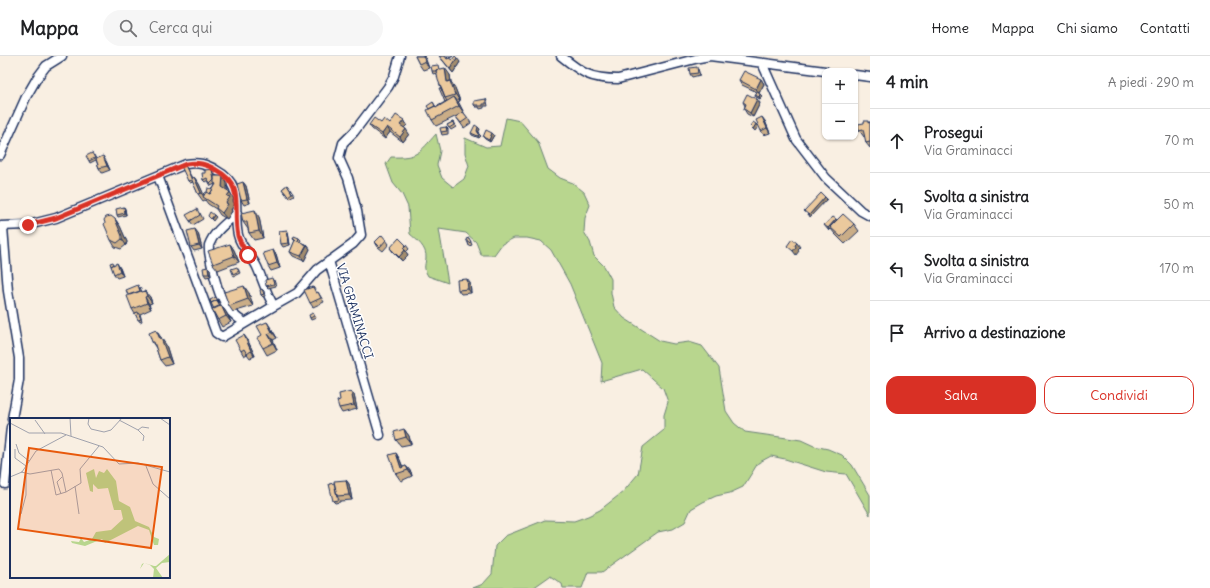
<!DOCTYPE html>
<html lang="it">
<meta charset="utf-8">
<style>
:root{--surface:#fff;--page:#f6f6f6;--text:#202124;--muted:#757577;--line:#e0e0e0;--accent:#d93025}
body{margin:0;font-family:Delius,sans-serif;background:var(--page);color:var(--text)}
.controls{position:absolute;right:12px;top:12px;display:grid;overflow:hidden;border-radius:8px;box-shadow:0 1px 3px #0004}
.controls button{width:36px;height:36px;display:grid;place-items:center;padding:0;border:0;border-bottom:1px solid var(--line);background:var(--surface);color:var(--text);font:20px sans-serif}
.stop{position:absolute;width:12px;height:12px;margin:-9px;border:3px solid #d93025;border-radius:50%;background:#fff}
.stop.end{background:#d93025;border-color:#fff;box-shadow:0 1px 4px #0008}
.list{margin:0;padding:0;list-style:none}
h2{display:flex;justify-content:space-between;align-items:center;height:52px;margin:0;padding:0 16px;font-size:17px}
h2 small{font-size:13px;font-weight:400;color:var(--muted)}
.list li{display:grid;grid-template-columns:26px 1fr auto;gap:12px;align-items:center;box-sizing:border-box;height:64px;padding:0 16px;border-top:1px solid var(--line)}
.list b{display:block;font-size:15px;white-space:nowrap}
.list p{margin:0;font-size:13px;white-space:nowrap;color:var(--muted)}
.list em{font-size:13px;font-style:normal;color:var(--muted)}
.actions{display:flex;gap:8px;padding:12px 16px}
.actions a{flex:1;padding:9px 0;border:1px solid var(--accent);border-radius:12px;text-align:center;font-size:14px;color:var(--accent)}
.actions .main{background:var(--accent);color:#fff}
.icon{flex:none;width:22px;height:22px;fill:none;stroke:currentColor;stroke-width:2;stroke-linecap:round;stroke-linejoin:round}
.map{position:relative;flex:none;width:870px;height:532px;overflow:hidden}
header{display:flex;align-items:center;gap:24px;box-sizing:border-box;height:56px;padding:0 20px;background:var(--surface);border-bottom:1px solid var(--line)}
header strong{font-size:19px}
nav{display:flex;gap:22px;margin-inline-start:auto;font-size:14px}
.search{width:280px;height:36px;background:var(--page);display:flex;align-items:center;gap:10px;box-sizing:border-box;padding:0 14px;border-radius:22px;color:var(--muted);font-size:15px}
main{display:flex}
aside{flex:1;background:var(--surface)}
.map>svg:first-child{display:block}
.green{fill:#b8d68e;stroke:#6a8276}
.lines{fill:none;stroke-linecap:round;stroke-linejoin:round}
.street-casing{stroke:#1b2f5e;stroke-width:11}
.street{stroke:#fff;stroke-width:8}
.wall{fill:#caad87;stroke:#1b2f5e}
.shaded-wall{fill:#a48d6e;stroke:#1b2f5e}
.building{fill:#ebc99d;stroke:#1b2f5e}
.route{stroke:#d93025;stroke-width:5}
.labels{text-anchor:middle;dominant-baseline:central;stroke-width:3;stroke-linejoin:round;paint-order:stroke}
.street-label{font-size:12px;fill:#1b2f5e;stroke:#fff}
.inset-road{fill:none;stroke:#a0a2ad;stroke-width:1}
.view{fill:#e8590c;fill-opacity:0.15;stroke:#e8590c;stroke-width:2}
.inset-edge{fill:none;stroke:#1b2f5e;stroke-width:2}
</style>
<header>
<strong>Mappa</strong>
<div class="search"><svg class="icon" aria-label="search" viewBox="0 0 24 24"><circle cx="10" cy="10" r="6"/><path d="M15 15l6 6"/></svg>Cerca qui</div>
<nav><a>Home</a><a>Mappa</a><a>Chi siamo</a><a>Contatti</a></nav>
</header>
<main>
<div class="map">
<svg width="870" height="532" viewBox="0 0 870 532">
<rect width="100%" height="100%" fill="#f9efe2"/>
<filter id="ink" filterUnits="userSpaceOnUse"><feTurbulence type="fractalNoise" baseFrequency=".025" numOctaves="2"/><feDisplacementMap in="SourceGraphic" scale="8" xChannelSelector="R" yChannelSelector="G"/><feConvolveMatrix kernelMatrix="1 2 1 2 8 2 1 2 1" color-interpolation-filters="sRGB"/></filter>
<g filter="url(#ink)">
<path class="green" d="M506,62L520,65L538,86L548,113L560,122L573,127L584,136L590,149L585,162L584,176L590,186L594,200L604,210L611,223V237L614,251L624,262L660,285L674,288L689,286L702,290L719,312L726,355L734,367L745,376L801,384L814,390L828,393L842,399L852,409L870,439V459L846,418L826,416L785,403L771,400L758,407L743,431L730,437L716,440L703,446L691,453L685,466L673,473L658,476L602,516H588L582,532H563L562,528L550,520L533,532H473L483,528L492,518L495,490L505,480L545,464L574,465L588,460L600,454L623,436L638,418L643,391L664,374V359L668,346L663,332L642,313L601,325L602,307L570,228L551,194L541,185L527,182H514L502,188L494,199H481L476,186L466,177L439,173L448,227L428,220C423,211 425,211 426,202C427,192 417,184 410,178L408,151L402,138L393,127L386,108L391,101C418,102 419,97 436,78L440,95L437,109L442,122L453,131L464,123L469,110L465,97V82L486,91L500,90Z"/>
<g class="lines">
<defs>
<path id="street" d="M561,0C582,17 590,23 618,23L699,2L710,0L825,15
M762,7L796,83L826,122L861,155L870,160
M855,19L870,21
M0,99L26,41L37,22L46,10L62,0
M158,120L216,277L222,281L274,250
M237,157C227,167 214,175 209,189C208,196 211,205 212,211C218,237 222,253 245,267
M0,170L28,169L56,162L186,108C198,106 206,108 216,114C246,130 232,153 238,179C241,192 252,200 257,211C263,224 266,238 274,250L297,237L317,214L353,188L361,179L357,155L348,122L339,102L343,87L354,76L388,31L394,20L400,0
M3,171L8,235L19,302V324L12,363
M329,205L380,379
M5,428L11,371"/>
</defs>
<use href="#street" class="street-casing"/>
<use href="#street" class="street"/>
</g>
<path class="wall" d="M415,0H424L429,12L423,14L419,8Z
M439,0H453L450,2L449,0L447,2L452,4L460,6L453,17Z
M439,11L440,13L450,19L451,26L455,32L460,45L458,46L464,57L471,67L464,72L456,61L459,59L436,70L432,64L429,53L433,46L436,51L445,46L437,17L433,18L432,15Z
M698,13L700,19L692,21L690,18Z
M761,23L764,28L759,37L762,40L760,43L756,41L755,39L757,36L742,29L739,24Z
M486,43L487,45L488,50H484V52L480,53L479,51H476L474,49Z
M743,46L760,47L753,61L747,58L744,53L745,50Z
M404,64L407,69L404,72L409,78L403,86L390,76L385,83L372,73L369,69L381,67L390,68Z
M765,65L770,77L764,79L761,75Z
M453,66L456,71L451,74L447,69Z
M869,66H870V92L866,87L865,80L864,81L859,74Z
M446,71L448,73V78L442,79L441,76Z
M478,71L480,73L478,77L481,80L479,82L472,79L471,77Z
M494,79L490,86L485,83L483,81Z
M94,99L96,103L106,105L110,114L102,117L99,112L96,104L90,107L89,105Z
M186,111L192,122L194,121L199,128L204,140L213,133L215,129V128L211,130L208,124L205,126L203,124L205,117L212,113L214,116L215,120H223L227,127V135L230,136L234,143L233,145L235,148L231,154L232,155L227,163L220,159L216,153L208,148L205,144L203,145L198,138L193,126L190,127L188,125Z
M243,126L246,130L250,147L244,149L241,144Z
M287,129L294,139L289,142L282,133Z
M124,151L125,153L126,159L118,161L117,159Z
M200,157L203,163L193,169L190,165Z
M259,161L263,182L254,184L249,177L248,173L243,166Z
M115,163L120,170L127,186L126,189L121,193L115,191L111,184Z
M837,164L854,168L859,175L845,188L835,178L831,173L829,175L824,169Z
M287,174L288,176L290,189L283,191L281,188Z
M198,177L202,193L194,195L191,191Z
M299,182L301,184L300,186L307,189L310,193L304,205L293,200L290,196L295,185L293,183Z
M386,184L389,188L383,195L378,191L375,186Z
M470,184L472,189L469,190L468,187Z
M230,188L234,194L239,206L218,214L213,208Z
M406,189L409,193L406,196L408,199L402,205L393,196L390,192Z
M276,198L280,212L271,215L268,210Z
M115,208L120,212L123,220L117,222L114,218Z
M208,211L210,213L211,220L206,221L204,218Z
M238,213L240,217L234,220L233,218Z
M274,224L276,230L268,232L266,230Z
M470,227L471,237L461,238L458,234Z
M140,231L142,236L150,241L152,247L149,248L151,253L140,258L142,265L140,266L135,258L132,253Z
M313,231L317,237L318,236L324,246L313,251L310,247Z
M262,233L264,235L265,240L263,241L261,239Z
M249,237L253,250L233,256L229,250Z
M218,243L221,249L226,256L231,266L222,271L218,264Z
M313,257L316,262L311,264L310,262Z
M271,272L277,282L273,284L277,294L267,299L263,292L262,279Z
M161,281L162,284L166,289L172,308L165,310L160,304L156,292L152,286Z
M247,283L255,300L250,302L247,298L244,300L241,295Z
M354,339L357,353L342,357L339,352Z
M404,373L409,380L411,388L401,390L396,384Z
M396,397L400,404L403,411L406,410L411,416L412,420L401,425L396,418Z
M346,424L349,428L352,444L340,445V446L335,447L333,445Z"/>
<path class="shaded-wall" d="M423,0H424L425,1L429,12L425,5Z
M457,2L460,6L453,17L450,13Z
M445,12L450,19L451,26L455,32L460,45L447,26Z
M761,23L764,28L759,37L756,33Z
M760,38L762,40L760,43L759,41Z
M454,41L459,47L464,57L459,50Z
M757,43L760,47L753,61L750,57Z
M762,61L765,65L770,77L767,72Z
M404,64L407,69L403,73L400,69Z
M756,68L758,71L755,75L753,73Z
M387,71L390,76L385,83L382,78Z
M478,71L480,73L478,77L477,75Z
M406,73L409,78L403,86L400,81Z
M492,77L494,79L490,86L489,84Z
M479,78L481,80L479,82L478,80Z
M103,100L106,105L110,114L107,110Z
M223,120L227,127V138L222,131Z
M194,121L199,128L206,143L201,137Z
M243,126L246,130L250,147L247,143Z
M230,136L234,143L233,145L235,148L231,154L232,155L227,163L222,157L226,147L227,140Z
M825,141L827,143L810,161L809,159Z
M124,151L125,153L126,159L125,157Z
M255,154L259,161L263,182L259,175Z
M214,159L216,161L213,165L211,163Z
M115,163L120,170L127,186L126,189L122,183Z
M836,163L837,165L829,175L828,172Z
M195,173L198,177L202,193L199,189Z
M287,174L288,176L290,189L289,187Z
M797,187L800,191L798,193L799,195L796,199L793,195L795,189Z
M230,188L234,194L239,206L234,200Z
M307,189L310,193L304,205L301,200Z
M273,194L276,198L280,212L277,207Z
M405,194L408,199L402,205L399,201Z
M117,207L120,212L123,220L120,215Z
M208,211L210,213L211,220L209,218Z
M467,223L470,227L471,237L468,233Z
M244,230L249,237L253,250L248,243Z
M145,235L150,241L152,247L147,240Z
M145,241L149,248L151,253L147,247Z
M221,249L226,256L231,266L226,260Z
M267,266L271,272L277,282L272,276Z
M156,274L166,289L172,308L168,301Z
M268,278L273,284L277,294L273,287Z
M244,279L247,283L255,300L251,295Z
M351,335L354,339L357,353L354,349Z
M404,373L409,380L411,388L406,381Z
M396,397L400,404L404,415L401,412Z
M406,410L411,416L412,420L408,414Z
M346,424L349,428L352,444L349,439Z"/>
<path class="building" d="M415,0H423L425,5L419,8Z
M443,0H445L447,3L449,2L452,4L455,0L457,2L450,13L441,2Z
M438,9L439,13L436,14V15H432L431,10Z
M697,11L698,17L690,18L689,12Z
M445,12L447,26L450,25L455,39L445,42L438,24L436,14Z
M744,15L761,23L756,33L739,24Z
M439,32H441L445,42L447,45L445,46Z
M757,36L760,38L759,41L755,39Z
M747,38L757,43L750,57L744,53L746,48L743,46Z
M454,41L459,50L432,64L427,54L435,50L436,52Z
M486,43V48H483V50H478V49H474V45Z
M433,46L436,52L435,50L429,53L427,50Z
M463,56L468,62L461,67L456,61Z
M396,59L404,64L400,69L406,73L400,81L387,71L382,78L369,69L374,62L381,67L384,63L390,68Z
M762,61L767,72L761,75L756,64Z
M864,65H868V67L870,66V86L866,87L863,73L859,74L858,68L864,67Z
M453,66L454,69L449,72L447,69Z
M753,66L756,68L753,73L750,70Z
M475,69L478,71L477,75L479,78L478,80L471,77Z
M446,71L447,75L441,76L440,72Z
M486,74L492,77L489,84L483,81Z
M92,97L95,102L89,105L86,100Z
M103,100L107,110L99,112L96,103Z
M185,109L192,124L188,125L181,110Z
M212,113L214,124L210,128L207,122L203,124L202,117H205V114Z
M214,120H223L222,131L230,136L227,140L230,141L226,147L228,148L222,157L216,152L217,150L203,141L206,136L210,138L216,128L214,127Z
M194,121L201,137L198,138L191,122Z
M243,126L247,143L241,144L237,128Z
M287,129L292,137L288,140L282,133Z
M208,132L213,133L210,138L207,136Z
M821,137L825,141L809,159L804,155Z
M124,151L125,157L117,159L116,153Z
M197,153L200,159L190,165L186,159Z
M255,154L259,175L249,177L247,166H243L241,157Z
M210,156L214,159L211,163L208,160Z
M843,158L854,168L841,181L830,171Z
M111,160L115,163L122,180V183L117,187L111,184L104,168L105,167L104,164L106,161Z
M833,161L836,163L828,172L824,169Z
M195,173L199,189L191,191L187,175Z
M287,174L289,187L281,188L279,175Z
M382,179L386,184L380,191L375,186Z
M294,180L299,182L298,185L293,183Z
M399,182L406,189L403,192L405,194L399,201L390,192Z
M469,182L471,186L468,187L466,183Z
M792,183L797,187L795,189L796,191L793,195L787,190Z
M295,184L307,189L301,200L290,196Z
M230,188L234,200L213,208L208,195Z
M273,194L277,207L268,210L263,197Z
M113,206L114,208L111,210L110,207Z
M117,207L120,215L114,218L111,210Z
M208,211L209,218H204L203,212Z
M237,211L239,215L233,218L231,213Z
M272,222L274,228L266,230L265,224Z
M467,223L468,233L458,234L457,224Z
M138,229L140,235L128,239L126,234Z
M244,230L248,243L229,250L224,236Z
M313,231L316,237L318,236L321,242L310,247L304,234Z
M262,233L264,238L261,239L260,234Z
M141,235L142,236L145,235L147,240L145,241L147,247L132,253L127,240Z
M216,241L219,247L217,244L211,247L210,244Z
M217,244L220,250L214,253L211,247Z
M221,249L226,260L218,264L212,253Z
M138,256L141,263L138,264L135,257Z
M313,257L314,260L310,262L309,259Z
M267,266L272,276L268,278L273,287L263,292L257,282L262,279L257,270Z
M156,274L160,283L161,282L168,301L160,304L154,286H152L149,277Z
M244,279L251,295L247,298L244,293L241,295L235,284Z
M351,335L354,349L339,352L337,345L340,344L339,338Z
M404,373L406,381L396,384L394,376Z
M396,397L401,412L406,410L408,414L396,418L389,399Z
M346,424L349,439L337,440L334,425Z
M334,427L337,440L339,444L333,445L329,428Z"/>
</g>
<g class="lines" filter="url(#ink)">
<path class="route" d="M28,169L56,162L186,108C198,106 206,108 216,114C246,130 232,153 238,180C240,187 244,193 248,199"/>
</g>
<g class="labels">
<g class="street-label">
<text transform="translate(355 255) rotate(73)">VIA GRAMINACCI</text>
</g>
</g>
<g transform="translate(10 362)">
<rect width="160" height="160" fill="#f9efe2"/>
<path d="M84,51L86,60L89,53L94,55L97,51L106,63L109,83L120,89L125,103L139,109L144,119L149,121L148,127H144L139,112L128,108L95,125L92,121L75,128L62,125L61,123L69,124L71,120L74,124L82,121L86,114L101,112L113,101L111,92H104L98,70L88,71L83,66V74L80,73L76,55ZM160,136V144L152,145L146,150L153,160H143L144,151L140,147L134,145L130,151L132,146L134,145L141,147L144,148H146Z" fill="#b8d68e"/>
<path class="inset-road" d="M60,0L61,18M79,0L78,6L81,11L94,14L101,12L112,0M150,0L160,7M25,2L35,16M109,2L128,12L134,18L133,23M0,5L19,15H51L93,29L109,46L128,45L160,54M128,12L132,9L139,10M6,26L9,35L19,43M5,31V40L16,48M136,48L143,66L160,81M41,52L46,77L56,74M11,54L20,56L49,51L52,55L56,74L71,65L70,51L89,28M0,59L12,54L26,33L56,17M65,68L69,96M51,76L47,64L52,59M11,96L16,77V56"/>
<path class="view" d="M19,30L152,49L141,130L8,111Z"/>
<rect width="160" height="160" class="inset-edge"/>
</g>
</svg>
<div class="controls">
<button>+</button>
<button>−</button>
</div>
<div class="stop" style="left:248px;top:199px"></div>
<div class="stop end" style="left:28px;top:169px"></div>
</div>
<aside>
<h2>4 min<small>A piedi · 290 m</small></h2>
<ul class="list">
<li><svg class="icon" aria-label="ahead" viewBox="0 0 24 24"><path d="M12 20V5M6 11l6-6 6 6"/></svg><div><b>Prosegui</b><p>Via Graminacci</p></div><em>70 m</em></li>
<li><svg class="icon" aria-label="left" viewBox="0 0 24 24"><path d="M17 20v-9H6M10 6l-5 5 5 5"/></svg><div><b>Svolta a sinistra</b><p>Via Graminacci</p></div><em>50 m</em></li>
<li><svg class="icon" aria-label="left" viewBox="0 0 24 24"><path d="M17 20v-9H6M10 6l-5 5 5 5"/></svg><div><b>Svolta a sinistra</b><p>Via Graminacci</p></div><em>170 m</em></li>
<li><svg class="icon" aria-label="arrive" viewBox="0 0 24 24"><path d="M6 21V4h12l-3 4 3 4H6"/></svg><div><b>Arrivo a destinazione</b></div></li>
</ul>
<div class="actions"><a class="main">Salva</a><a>Condividi</a></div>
</aside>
</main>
